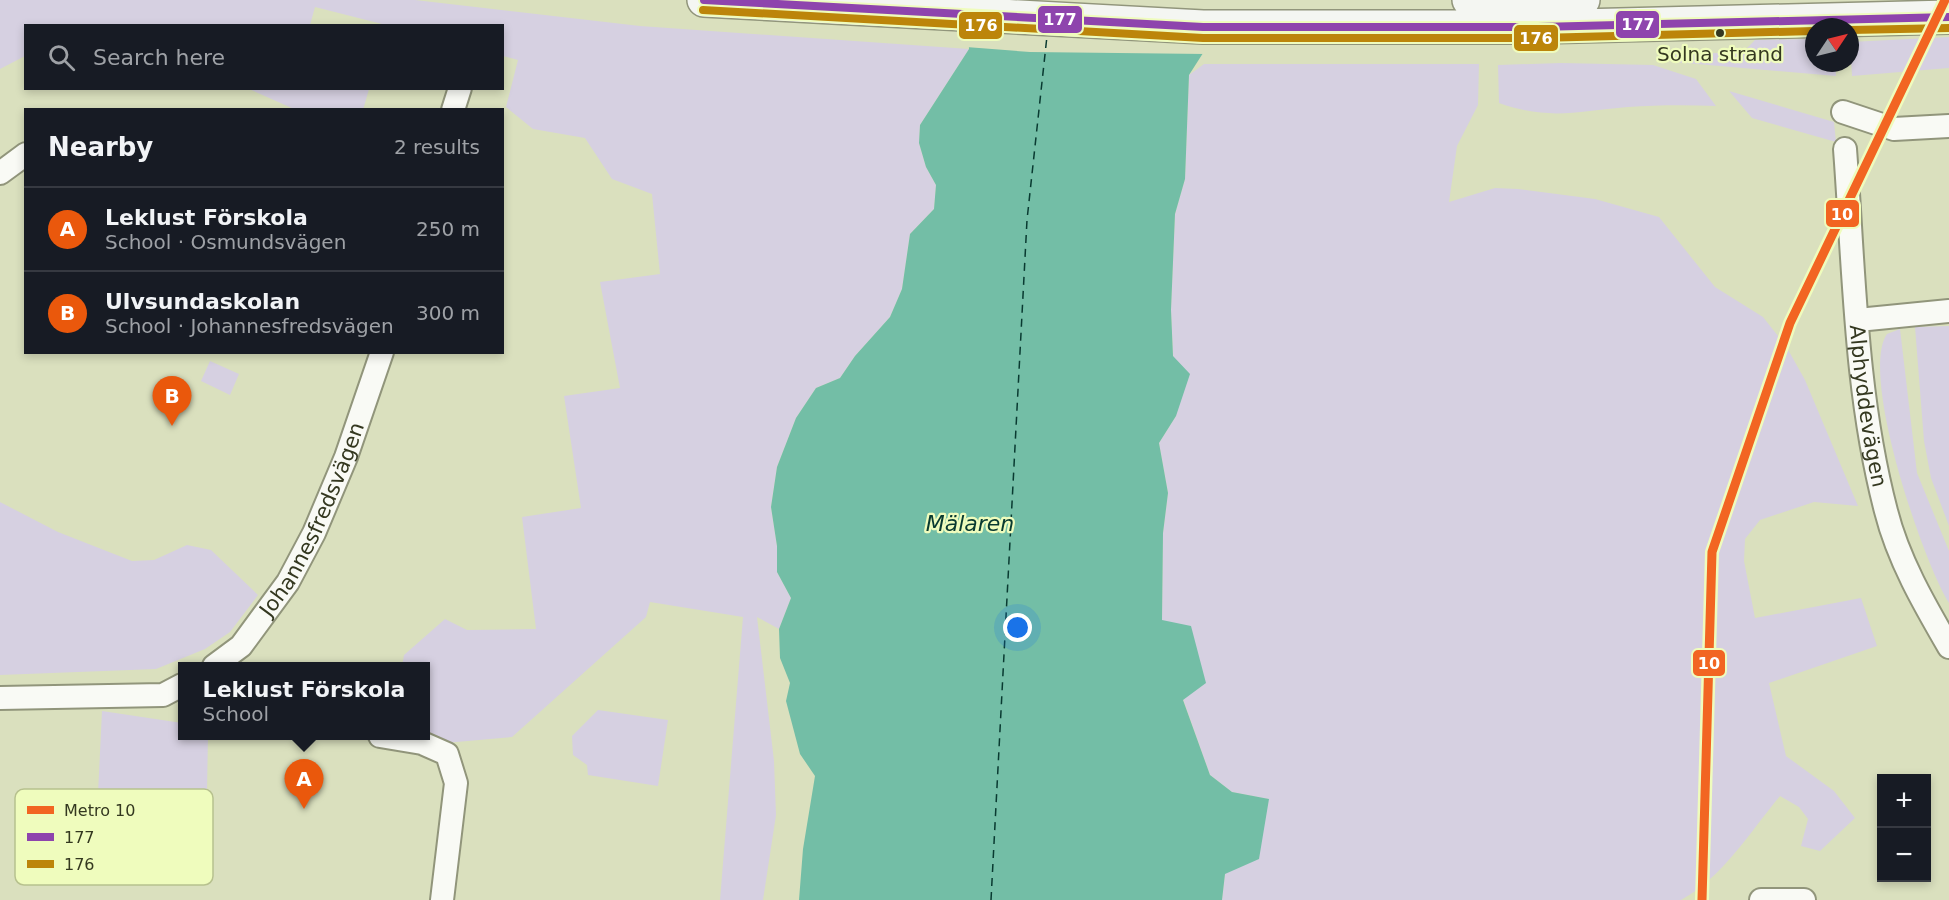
<!DOCTYPE html>
<meta charset="utf-8">
<style>
:root{--surface:#171b24;--page:#20242c;--text:#f1f3f6;--muted:#9ea1a6;--line:#363941;--accent:#ea580c}
body{margin:0;font-family:"DejaVu Sans",sans-serif;background:var(--page);color:var(--text)}
.controls{position:absolute;right:18px;bottom:18px;display:grid;overflow:hidden;border-radius:0px;box-shadow:0 3px 9px #0003}
.controls button{width:54px;height:54px;display:grid;place-items:center;padding:0;border:0;border-bottom:2px solid var(--line);background:var(--surface);color:var(--text);font:30px sans-serif}
.compass{position:absolute;left:1805px;top:18px;width:54px;height:54px;border-radius:50%;background:var(--surface);box-shadow:0 3px 9px #0003;rotate:55deg}
.you{position:absolute;left:1018px;top:628px;width:21px;height:21px;margin:-15px;border:4px solid #fff;border-radius:50%;background:#1a73e8;box-shadow:0 0 0 9px #1a73e833}
.badge{display:grid;place-items:center;width:39px;height:39px;border-radius:50%;background:var(--accent);color:#fff;font-size:20px;font-weight:700}
.pin{position:absolute;translate:-50% -50px;filter:drop-shadow(0 2px 3px #0008)}
.pin::after{content:'';position:absolute;top:32px;width:21px;height:18px;background:inherit;clip-path:polygon(0 0,100% 0,50% 100%)}
.popup{position:absolute;left:178px;top:662px;width:252px;height:78px;box-sizing:border-box;display:grid;place-content:center;border-radius:0px;background:var(--surface);filter:drop-shadow(0 2px 4px #0005);font-size:20px;white-space:nowrap;color:var(--muted)}
.popup b{font-size:22px;color:var(--text)}
.popup::after{content:'';position:absolute;left:50%;top:100%;margin-left:-12px;border:12px solid transparent;border-top-color:var(--surface)}
.list{margin:0;padding:0;list-style:none}
h2{display:flex;justify-content:space-between;align-items:center;height:78px;margin:0;padding:0 24px;font-size:26px}
h2 small{font-size:20px;font-weight:400;color:var(--muted)}
.list li{display:grid;grid-template-columns:39px 1fr auto;gap:18px;align-items:center;box-sizing:border-box;height:84px;padding:0 24px;border-top:2px solid var(--line)}
.list b{display:block;font-size:22px;white-space:nowrap}
.list p{margin:0;font-size:20px;white-space:nowrap;color:var(--muted)}
.list em{font-size:20px;font-style:normal;color:var(--muted)}
.icon{flex:none;width:33px;height:33px;fill:none;stroke:currentColor;stroke-width:2;stroke-linecap:round;stroke-linejoin:round}
.map{position:relative;flex:none;width:1949px;height:900px;overflow:hidden}
.search{position:absolute;background:var(--surface);box-shadow:0 3px 9px #0003;left:24px;top:24px;width:480px;height:66px;display:flex;align-items:center;gap:15px;box-sizing:border-box;padding:0 21px;border-radius:0px;color:var(--muted);font-size:22px}
.panel{position:absolute;background:var(--surface);box-shadow:0 3px 9px #0003;left:24px;top:108px;width:480px;height:246px;border-radius:0px}
.map>svg:first-child{display:block}
.green{fill:#d6d0e1}
.water{fill:#73bea6}
.pier{fill:#dae0be}
.lines{fill:none;stroke-linecap:round;stroke-linejoin:round}
.ferry{stroke:#093a31;stroke-width:1.5;stroke-dasharray:8 6;stroke-linecap:butt}
.street-casing{stroke:#91957b;stroke-width:26}
.secondary-casing{stroke:#91957b;stroke-width:36}
.street{stroke:#f9faf5;stroke-width:22}
.secondary{stroke:#f4f6f2;stroke-width:33}
.bus-1-casing{stroke:#effcbd;stroke-width:12}
.bus-2-casing{stroke:#effcbd;stroke-width:12}
.bus-1{stroke:#8e44ad;stroke-width:8}
.bus-2{stroke:#bc850a;stroke-width:8}
.metro-1-casing{stroke:#effcbd;stroke-width:14}
.metro-1{stroke:#f26522;stroke-width:9}
.bus-dot{fill:#343820;stroke:#effcbd;stroke-width:2}
.labels{text-anchor:middle;dominant-baseline:central;stroke-width:4.5;stroke-linejoin:round;paint-order:stroke}
.bus-label{font-size:20px;fill:#343820;stroke:#effcbd}
.street-label{font-size:21px;fill:#343820;stroke:#effcbd}
.water-label{font-size:22px;font-style:italic;fill:#093a31;stroke:#effcbd}
.key{fill:#effcbd;stroke:#b7c18e;stroke-width:1.5}
.key-label{font-size:16px;fill:#343820}
.line-badge{stroke:#effcbd;stroke-width:2}
.badge-label{font-size:16px;text-anchor:middle;font-weight:bold;fill:#fff}
</style>
<div class="map">
<svg width="1949" height="900" viewBox="0 0 1949 900">
<rect width="100%" height="100%" fill="#dae0be"/>
<path class="green" d="M0,0H415L640,26L969,49L920,125L919,143L926,167L936,185L934,209L910,234L902,289L890,317L855,356L840,378L816,388L796,418L777,467L771,507L777,546V572L791,598L779,629L757,617L774,761L776,815L763,900H720L743,617L650,602L646,617L512,737L445,743L425,736V666H402L404,655L445,619L467,630L536,629L522,517L581,508L564,396L620,388L600,282L660,274L652,194L612,179L585,138L533,129L506,107L518,60L503,56L502,26L386,25L315,7L310,25L26,26L25,56L0,69Z
M1949,37V68L1852,76L1850,42Z
M1814,39V63H1835L1836,76L1674,62L1667,55L1743,52L1755,40Z
M1561,63L1653,65L1696,79L1716,106C1687,105 1657,105 1628,107C1577,111 1550,121 1499,103L1498,65Z
M1204,64H1479L1478,105L1457,146L1449,202L1495,188L1518,189L1595,199L1659,217L1715,287L1763,317L1786,346L1805,380L1858,506L1814,502L1760,520L1745,539L1744,561L1755,618L1861,598L1877,646L1769,683L1786,756L1834,791L1855,818L1820,851L1801,846L1808,819L1799,807L1780,796C1750,832 1722,878 1681,900H1222L1225,874L1268,799L1232,792L1210,775L1183,699L1162,620L1163,533L1168,493L1159,443L1176,416L1171,310L1175,214L1185,179L1189,75Z
M249,89H369L363,110L294,109Z
M1729,91L1834,122L1836,142L1752,118Z
M1949,326V526L1931,478L1924,441L1915,327Z
M1900,329L1917,473L1949,551V603C1923,562 1859,374 1887,334Z
M210,361L239,374L230,395L201,381Z
M0,502L58,532L132,561L154,560L187,545L211,550L258,595L230,632L205,649L156,669L0,675Z
M598,710L668,720L658,786L588,775L587,765L573,755L572,736Z
M102,711L182,723V736H208L207,791L98,794Z"/>
<path class="water" d="M967,0H1237L1189,75L1185,179L1175,214L1171,310L1173,356L1190,374L1176,416L1159,443L1168,493L1163,533L1162,620L1191,626L1206,683L1183,700L1210,775L1232,792L1269,799L1259,859L1225,874L1222,900H799L803,849L815,776L800,754L786,701L790,683L780,658L779,629L791,598L777,572V546L771,507L777,467L796,418L816,388L840,378L855,356L890,317L902,289L910,234L934,209L936,185L926,167L919,143L920,125L969,49Z"/>
<path class="pier" d="M964,0H1240L1206,54L1030,52L966,47Z"/>
<g class="lines">
<path class="ferry" d="M991,900L1027,220L1047,36"/>
<defs>
<g id="street">
<path d="M453,110L460,88"/>
<path d="M1843,112L1894,129L1949,126"/>
<path id="s1" d="M1845,149C1854,269 1855,393 1886,511C1898,559 1924,604 1949,647"/>
<path d="M0,173L26,154"/>
<path d="M1858,320L1949,311"/>
<path id="s2" d="M214,666L241,646L288,582L314,533L346,457L382,352"/>
<path d="M0,698L163,695L182,685"/>
<path d="M380,736L422,743L447,754L456,783L442,900"/>
<path d="M1761,900H1804"/>
</g>
<path id="secondary" d="M704,0L1203,27H1538L1949,17
M1469,0H1583"/>
</defs>
<use href="#street" class="street-casing"/>
<use href="#secondary" class="secondary-casing"/>
<use href="#street" class="street"/>
<use href="#secondary" class="secondary"/>
<defs>
<path id="bus-1" d="M704,0L1203,27H1538L1949,17"/>
<path id="bus-2" d="M703,10L1203,38H1538L1814,31
M1850,30L1949,28"/>
</defs>
<use href="#bus-1" class="bus-1-casing"/>
<use href="#bus-2" class="bus-2-casing"/>
<use href="#bus-1" class="bus-1"/>
<use href="#bus-2" class="bus-2"/>
<defs>
<path id="metro-1" d="M1702,900L1712,552L1790,323L1945,0"/>
</defs>
<use href="#metro-1" class="metro-1-casing"/>
<use href="#metro-1" class="metro-1"/>
</g>
<circle class="bus-dot" cx="1720" cy="33" r="5"/>
<g class="labels">
<g class="bus-label">
<text x="1720" y="54">Solna strand</text>
</g>
<g class="street-label">
<text stroke="none"><textPath href="#s1" startOffset="258">Alphyddevägen</textPath></text>
<text stroke="none"><textPath href="#s2" startOffset="180">Johannesfredsvägen</textPath></text>
</g>
<g class="water-label">
<text x="970" y="523">Mälaren</text>
</g>
</g>
<rect x="15" y="789" width="198" height="96" rx="9" class="key"/>
<rect x="27" y="806" width="27" height="8" fill="#f26522"/>
<rect x="27" y="833" width="27" height="8" fill="#8e44ad"/>
<rect x="27" y="860" width="27" height="8" fill="#bc850a"/>
<g class="key-label">
<text x="64" y="816">Metro 10</text>
<text x="64" y="843">177</text>
<text x="64" y="870">176</text>
</g>
<g class="line-badge">
<rect x="1037" y="5" width="46" height="29" rx="6" fill="#8e44ad"/>
<rect x="1615" y="10" width="45" height="29" rx="6" fill="#8e44ad"/>
<rect x="958" y="11" width="45" height="29" rx="6" fill="#bc850a"/>
<rect x="1513" y="24" width="46" height="28" rx="6" fill="#bc850a"/>
<rect x="1825" y="199" width="35" height="29" rx="6" fill="#f26522"/>
<rect x="1692" y="649" width="34" height="28" rx="6" fill="#f26522"/>
</g>
<g class="badge-label">
<text x="1060" y="25">177</text>
<text x="1638" y="30">177</text>
<text x="981" y="31">176</text>
<text x="1536" y="44">176</text>
<text x="1842" y="220">10</text>
<text x="1709" y="669">10</text>
</g>
</svg>
<div class="controls">
<button>+</button>
<button>−</button>
</div>
<svg class="compass" viewBox="-18 -18 36 36"><path d="M0-13l5 13h-10z" fill="#e53935"/><path d="M0 13l5-13h-10z" fill="#9ea1a6"/></svg>
<div class="you"></div>
<div class="pin badge" style="left:304px;top:809px">A</div>
<div class="popup"><b>Leklust Förskola</b>School</div>
<div class="pin badge" style="left:172px;top:426px">B</div>
<div class="search"><svg class="icon" aria-label="search" viewBox="0 0 24 24"><circle cx="10" cy="10" r="6"/><path d="M15 15l6 6"/></svg>Search here</div>
<section class="panel">
<h2>Nearby<small>2 results</small></h2>
<ul class="list">
<li><span class="badge">A</span><div><b>Leklust Förskola</b><p>School · Osmundsvägen</p></div><em>250 m</em></li>
<li><span class="badge">B</span><div><b>Ulvsundaskolan</b><p>School · Johannesfredsvägen</p></div><em>300 m</em></li>
</ul>
</section>
</div>
